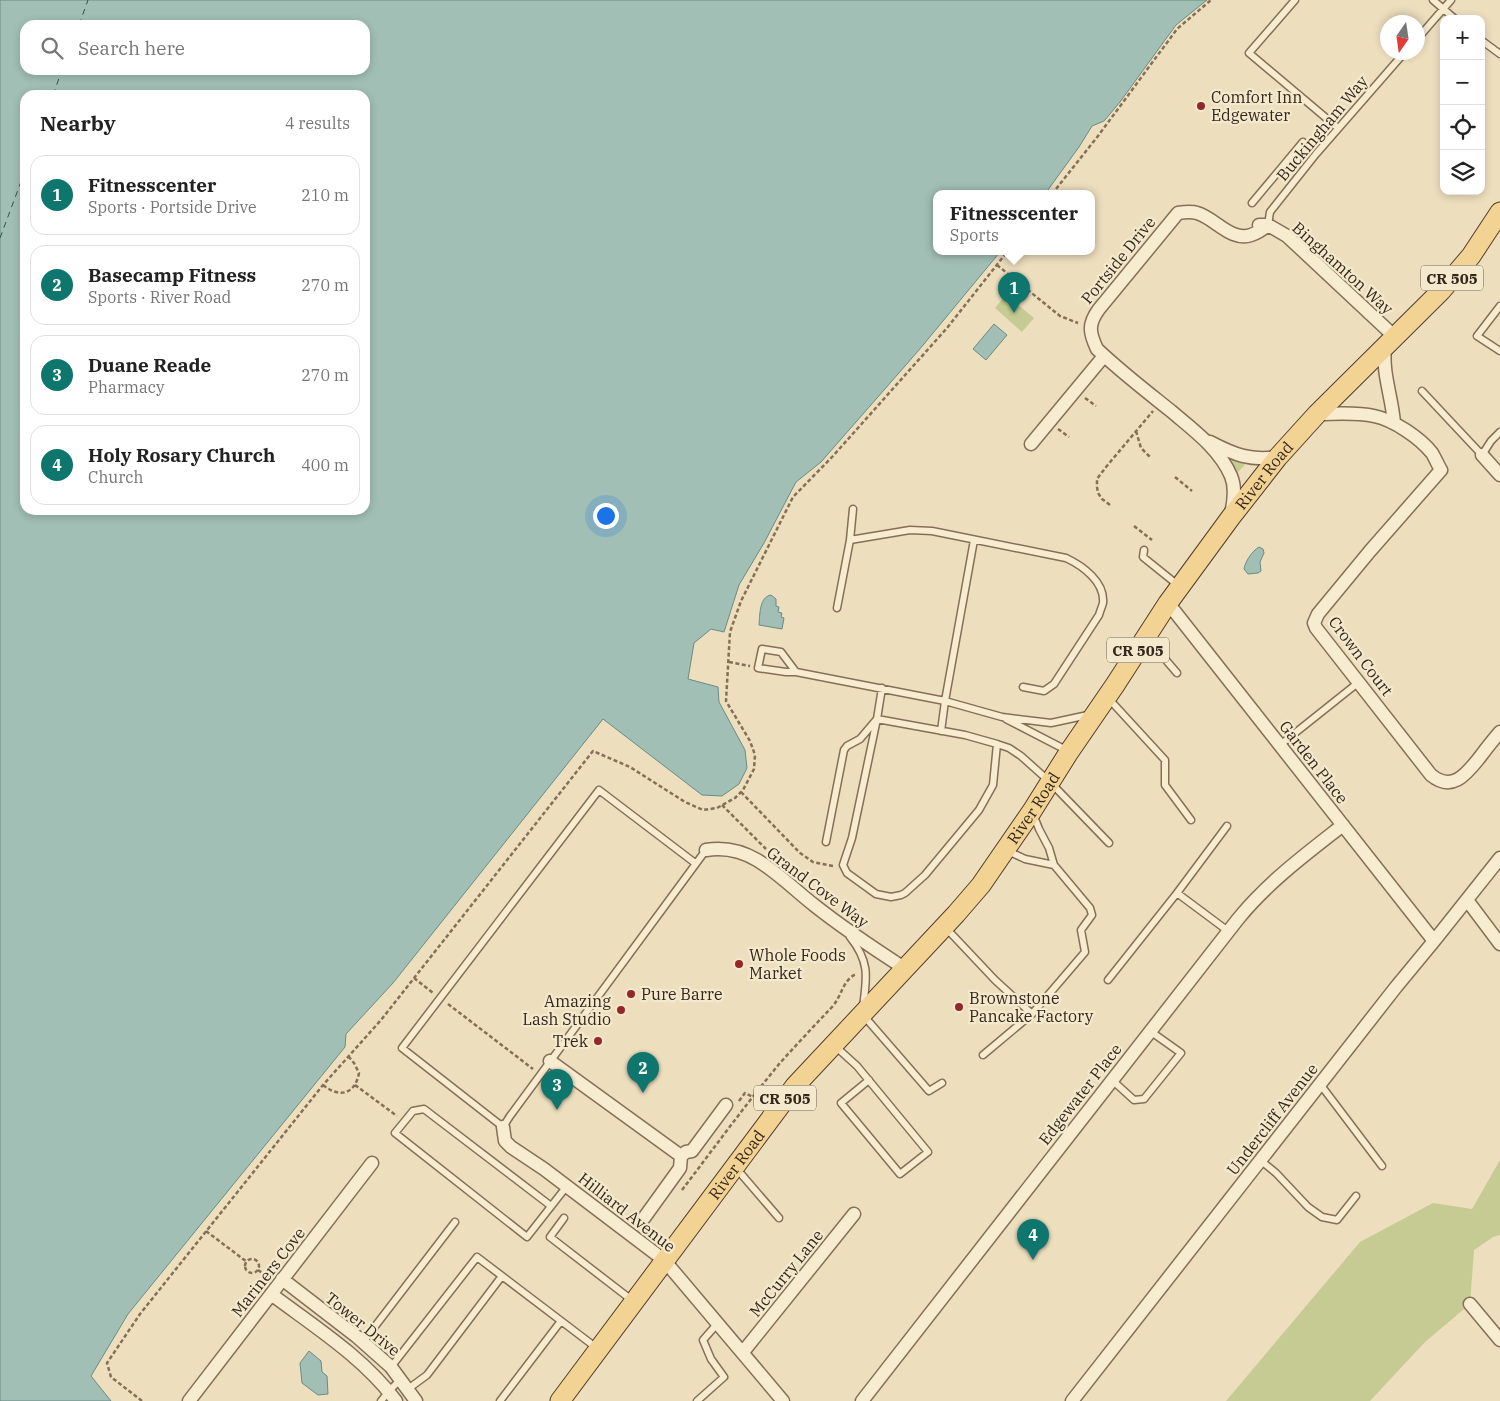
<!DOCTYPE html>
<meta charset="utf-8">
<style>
:root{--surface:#fff;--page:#f2f2f2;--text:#222;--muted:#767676;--line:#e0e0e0;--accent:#0f766e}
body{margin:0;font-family:"IBM Plex Serif",serif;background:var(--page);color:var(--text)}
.controls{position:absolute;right:15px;top:15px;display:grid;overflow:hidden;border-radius:10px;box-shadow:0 2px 8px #0003}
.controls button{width:45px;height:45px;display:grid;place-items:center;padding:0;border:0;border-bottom:1px solid var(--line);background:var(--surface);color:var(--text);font:25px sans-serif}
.compass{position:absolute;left:1380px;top:15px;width:45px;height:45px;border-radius:50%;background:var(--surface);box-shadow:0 2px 8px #0003;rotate:193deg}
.you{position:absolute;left:605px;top:515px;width:18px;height:18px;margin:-12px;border:4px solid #fff;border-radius:50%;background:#1a73e8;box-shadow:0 0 0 8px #1a73e833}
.badge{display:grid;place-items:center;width:32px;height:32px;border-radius:50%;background:var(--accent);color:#fff;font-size:16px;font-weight:700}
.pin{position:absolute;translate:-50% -41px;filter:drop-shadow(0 1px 2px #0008)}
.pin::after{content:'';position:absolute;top:26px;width:18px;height:15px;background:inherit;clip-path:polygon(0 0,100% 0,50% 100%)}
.popup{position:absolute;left:933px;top:190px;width:162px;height:65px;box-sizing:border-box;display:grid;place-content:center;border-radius:10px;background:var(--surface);filter:drop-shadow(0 1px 4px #0005);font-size:16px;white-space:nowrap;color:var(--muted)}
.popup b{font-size:19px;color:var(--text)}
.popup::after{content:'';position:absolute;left:50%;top:100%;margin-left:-10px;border:10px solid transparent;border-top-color:var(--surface)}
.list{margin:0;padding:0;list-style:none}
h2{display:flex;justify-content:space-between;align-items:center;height:65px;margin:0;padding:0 20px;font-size:21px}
h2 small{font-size:16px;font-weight:400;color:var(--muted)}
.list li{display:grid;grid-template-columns:32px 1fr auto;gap:15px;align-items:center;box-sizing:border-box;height:80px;margin:0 10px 10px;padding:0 10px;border:1px solid var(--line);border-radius:15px}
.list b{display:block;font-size:19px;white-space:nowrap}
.list p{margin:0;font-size:16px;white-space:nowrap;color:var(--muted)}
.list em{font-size:16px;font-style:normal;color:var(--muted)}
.icon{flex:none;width:28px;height:28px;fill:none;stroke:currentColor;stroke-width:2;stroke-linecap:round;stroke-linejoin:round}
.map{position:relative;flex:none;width:1500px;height:1401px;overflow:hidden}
.search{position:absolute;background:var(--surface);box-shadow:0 2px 8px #0003;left:20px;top:20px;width:350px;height:55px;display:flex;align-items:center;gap:12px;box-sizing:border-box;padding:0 18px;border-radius:15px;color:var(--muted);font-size:19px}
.panel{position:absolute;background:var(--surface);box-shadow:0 2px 8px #0003;left:20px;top:90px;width:350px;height:425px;border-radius:15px}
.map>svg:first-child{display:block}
.green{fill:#c5cb92}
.water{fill:#a1bfb5;stroke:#698c83;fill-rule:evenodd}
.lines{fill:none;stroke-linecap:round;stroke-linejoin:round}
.ferry{stroke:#2b5451;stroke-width:1;stroke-dasharray:6 5;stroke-linecap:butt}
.lane-casing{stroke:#856f57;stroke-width:9}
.street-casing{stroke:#856f57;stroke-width:15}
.primary-casing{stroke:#523d2b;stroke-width:21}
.path{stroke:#856f57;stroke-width:2.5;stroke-dasharray:4 2.5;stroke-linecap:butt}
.lane{stroke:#f8ecd0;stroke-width:6}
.street{stroke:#f8ecd0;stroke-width:12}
.primary{stroke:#f2d394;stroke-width:19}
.poi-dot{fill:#94272a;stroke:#f5e9cd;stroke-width:2}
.labels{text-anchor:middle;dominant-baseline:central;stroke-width:4.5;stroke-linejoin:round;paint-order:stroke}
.shield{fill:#f5e9cd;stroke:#6e6150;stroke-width:1}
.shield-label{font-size:15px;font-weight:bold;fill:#34271b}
.poi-label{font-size:16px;fill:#34271b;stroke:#f5e9cd;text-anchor:start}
.street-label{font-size:16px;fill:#34271b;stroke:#f5e9cd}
</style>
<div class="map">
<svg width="1500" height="1401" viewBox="0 0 1500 1401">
<rect width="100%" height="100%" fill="#eddebe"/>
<path class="green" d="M1006,295L1034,318L1022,332L995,308Z
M1223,453L1231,459L1244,464L1245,465L1237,473Z
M1500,1160V1235L1493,1237L1474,1250L1470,1304L1425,1342L1370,1401H1226L1360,1242L1433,1203L1472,1209Z"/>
<path class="water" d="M0,0H1207L1176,25L1120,102L1104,121L1092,126L1079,147L1045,194H936V252H1000L919,350L821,462L796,482L764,543L739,585L724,632L711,629L694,643L688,679L718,687L719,702L745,750L747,768L739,784L722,796L702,795L603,719L393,983L346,1034L345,1047L128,1314L91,1376L111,1401H0ZM25,25H365V70H25ZM25,95H365V510H25Z
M994,324L1007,335L986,360L973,349Z
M1259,547L1263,549L1264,553L1260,562L1261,571L1258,573L1248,574L1244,569C1245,562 1252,551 1259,547Z
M771,595L776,599V606L779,607L778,612L782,613L781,617L784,618L782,629L759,625C760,615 759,597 771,595Z
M309,1351L321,1361L322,1372L327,1376L328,1394L318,1395L302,1383L300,1363Z"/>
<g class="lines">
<path class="ferry" d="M79,25L88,0
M53,95L62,70
M0,238L25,171"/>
<defs>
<path id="lane" d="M1295,0L1249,53L1338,128
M1433,0L1455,19
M1418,38L1451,0
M1481,40L1500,54
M1252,203L1303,142
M1268,225L1270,212L1316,154L1405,52
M1500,306L1477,336L1500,351
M1422,391L1482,455L1491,441L1500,432
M850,540L853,509
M1144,550L1143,557L1179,586
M837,608L850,540L910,530L932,531L1066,558C1083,566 1105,582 1103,603C1102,607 1100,611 1099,615L1054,684L1044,691L1023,687
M1147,638L1177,673
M796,672H786L758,668L762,649L781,652L796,672L945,701L974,540
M882,688L877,719L965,735L997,744L1009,748L1021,756L1050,782L1109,843
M1109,699L1165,760V785L1191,820
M1006,719L1068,751
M941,731L945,701L1002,717L1051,723L1088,715
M1280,745L1359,682
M826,842L844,750L847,746L860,739L877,719L852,838L843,865L847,873L876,894L891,897L901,895L905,893L925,875L979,810L993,785L997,744
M1008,851L1025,859L1054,865
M695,863L599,790L402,1048L503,1127L510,1116L706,850
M1177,893L1227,826
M945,927L995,980L1032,1014
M850,937C870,962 867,977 863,1007
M1108,980L1177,893L1228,931
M864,1016L929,1091L942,1083
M835,1046L857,1066L928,1152L900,1174L841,1103L869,1080
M983,1055L1032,1014L1085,952L1081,930L1092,915L1090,908L1054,865L1049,848L1039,829L1033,814
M1112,1080L1134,1100L1144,1099L1181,1053L1150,1031
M1320,1084L1382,1166
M1260,1160L1276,1173L1308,1207L1322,1217L1337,1220L1356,1196
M736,1168L779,1218
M551,1206L424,1109L413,1111L395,1133L527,1237L567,1186
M564,1218L550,1237L633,1301
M363,1342L455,1222
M391,1367L477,1257L598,1349
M408,1389L427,1375L502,1276
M381,1401L389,1391L401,1379
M500,1401L561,1321
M697,1401L724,1377L711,1359L703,1340L718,1323"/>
<path id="street" d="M1259,225H1268L1287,236L1395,337
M1385,347C1382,373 1392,397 1394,423
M1317,414C1336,414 1356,412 1374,416C1394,420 1420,438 1432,453C1435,458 1438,465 1441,470L1370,551L1318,614L1314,623L1316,628L1431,775C1453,793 1467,773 1480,757C1486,749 1493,740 1500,732
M1210,442C1235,455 1250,461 1278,457
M1031,444L1104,356
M1482,455L1500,475
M1231,514C1234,501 1236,488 1231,476C1219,448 1192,429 1171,411C1146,391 1120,371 1097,349C1089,332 1088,324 1099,309L1178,213C1184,212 1191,211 1197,213C1215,218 1231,242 1251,235C1257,233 1263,229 1268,225
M1168,603L1434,941
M706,850C724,847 740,850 757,860C777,872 795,890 814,905C843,928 873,948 904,968
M1467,900L1500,944
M550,1061L681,1156
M503,1127L505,1141L511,1147L544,1169L664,1260L783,1401
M644,1218L680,1168L681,1156L686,1152L692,1151L726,1105
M282,1279L356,1336L391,1367L416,1401
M271,1294C315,1327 363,1357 396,1401
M1470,1304L1500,1340
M743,1352L854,1214
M189,1401L372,1163
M862,1401L1238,919C1268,882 1306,854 1343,825
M1072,1401L1396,987L1434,941L1500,858"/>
<g id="primary">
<path id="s1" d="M560,1401L795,1086L956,914L981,885L1032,811L1069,752L1115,685L1168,603L1231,517L1278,457L1317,414L1441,291L1471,256L1500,212"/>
</g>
</defs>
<use href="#lane" class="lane-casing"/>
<use href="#street" class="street-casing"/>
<use href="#primary" class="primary-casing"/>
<path class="path" d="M1052,194L1098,136L1177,29L1211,0
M997,265L1060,316L1078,323
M1085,398L1096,406
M1058,429L1069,437
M1136,431L1141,448L1150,457
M1175,477L1192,491
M1110,505L1102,499L1098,493L1097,487V479L1106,467L1153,411
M1134,526L1152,540
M729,662L750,666
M741,792L800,853L813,862L833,866
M722,805L766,849
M414,978L433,993
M448,1004L533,1069
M323,1085C339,1098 355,1095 359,1073L354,1063L349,1057
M355,1085L397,1116
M739,1101L745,1093L753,1097
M682,1190C714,1148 746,1104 780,1063C797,1044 815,1025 832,1007C842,996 842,981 856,974
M206,1231L247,1262
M245 1266a7 7 0 1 1 14 0a7 7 0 1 1-14 0Z
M258,1270L269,1278
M142,1401L111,1377L107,1363L140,1314L323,1085L381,1020L593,751L630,767L685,802L703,810L717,808L735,798L743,790L754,769L755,755L750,741L726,701L730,632L741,601L793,497L833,456L947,328L1007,252"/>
<use href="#lane" class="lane"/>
<use href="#street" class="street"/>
<use href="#primary" class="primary"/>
</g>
<g class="poi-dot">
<circle cx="1201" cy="106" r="5"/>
<circle cx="739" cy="964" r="5"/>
<circle cx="631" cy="994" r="5"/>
<circle cx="959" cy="1007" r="5"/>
<circle cx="621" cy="1010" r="5"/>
<circle cx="598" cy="1041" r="5"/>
</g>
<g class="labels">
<g class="shield">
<rect x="1421" y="265.5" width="62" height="25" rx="4"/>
<rect x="1107" y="637.5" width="62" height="25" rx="4"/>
<rect x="754" y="1085.5" width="62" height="25" rx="4"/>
</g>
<g class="shield-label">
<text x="1452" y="278">CR 505</text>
<text x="1138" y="650">CR 505</text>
<text x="785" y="1098">CR 505</text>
</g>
<g class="poi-label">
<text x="1211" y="97">Comfort Inn<tspan x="1211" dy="18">Edgewater</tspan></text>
<text x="749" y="955">Whole Foods<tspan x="749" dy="18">Market</tspan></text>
<text x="641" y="994">Pure Barre</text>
<text x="969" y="998">Brownstone<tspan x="969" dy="18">Pancake Factory</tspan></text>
<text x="611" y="1001" text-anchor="end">Amazing<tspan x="611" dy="18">Lash Studio</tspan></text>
<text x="588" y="1041" text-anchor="end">Trek</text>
</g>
<g class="street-label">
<text transform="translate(1322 128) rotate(-50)">Buckingham Way</text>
<text transform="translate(1118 260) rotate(-51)">Portside Drive</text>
<text transform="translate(1343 268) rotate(42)">Binghamton Way</text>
<text stroke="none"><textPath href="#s1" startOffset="1165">River Road</textPath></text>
<text transform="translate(1361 656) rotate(53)">Crown Court</text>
<text transform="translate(1314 762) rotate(52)">Garden Place</text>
<text stroke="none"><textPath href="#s1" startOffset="760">River Road</textPath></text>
<text transform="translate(818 887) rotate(37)">Grand Cove Way</text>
<text transform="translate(1080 1094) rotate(-52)">Edgewater Place</text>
<text transform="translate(1272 1119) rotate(-52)">Undercliff Avenue</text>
<text stroke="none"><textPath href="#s1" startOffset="295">River Road</textPath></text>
<text transform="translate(627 1212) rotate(38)">Hilliard Avenue</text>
<text transform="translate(268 1272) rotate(-52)">Mariners Cove</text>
<text transform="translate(786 1273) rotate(-51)">McCurry Lane</text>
<text transform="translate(363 1324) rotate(39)">Tower Drive</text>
</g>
</g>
</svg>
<div class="controls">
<button>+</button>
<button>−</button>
<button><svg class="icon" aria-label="locate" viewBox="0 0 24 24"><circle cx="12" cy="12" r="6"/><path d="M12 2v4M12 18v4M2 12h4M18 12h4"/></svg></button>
<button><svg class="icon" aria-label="layers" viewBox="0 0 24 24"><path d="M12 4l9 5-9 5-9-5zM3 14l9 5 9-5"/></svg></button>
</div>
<svg class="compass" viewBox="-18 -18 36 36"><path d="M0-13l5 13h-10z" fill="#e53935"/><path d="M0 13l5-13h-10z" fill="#767676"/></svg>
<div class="you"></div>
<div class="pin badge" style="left:1014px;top:313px">1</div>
<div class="popup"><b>Fitnesscenter</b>Sports</div>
<div class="pin badge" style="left:643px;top:1093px">2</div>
<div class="pin badge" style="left:557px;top:1110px">3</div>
<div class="pin badge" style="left:1033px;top:1260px">4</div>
<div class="search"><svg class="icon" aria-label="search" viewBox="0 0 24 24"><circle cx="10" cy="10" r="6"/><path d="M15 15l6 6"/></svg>Search here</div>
<section class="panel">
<h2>Nearby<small>4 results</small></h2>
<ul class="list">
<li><span class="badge">1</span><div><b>Fitnesscenter</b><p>Sports · Portside Drive</p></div><em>210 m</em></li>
<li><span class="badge">2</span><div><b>Basecamp Fitness</b><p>Sports · River Road</p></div><em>270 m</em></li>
<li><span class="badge">3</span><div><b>Duane Reade</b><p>Pharmacy</p></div><em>270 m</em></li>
<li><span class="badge">4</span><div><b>Holy Rosary Church</b><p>Church</p></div><em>400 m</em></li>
</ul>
</section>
</div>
